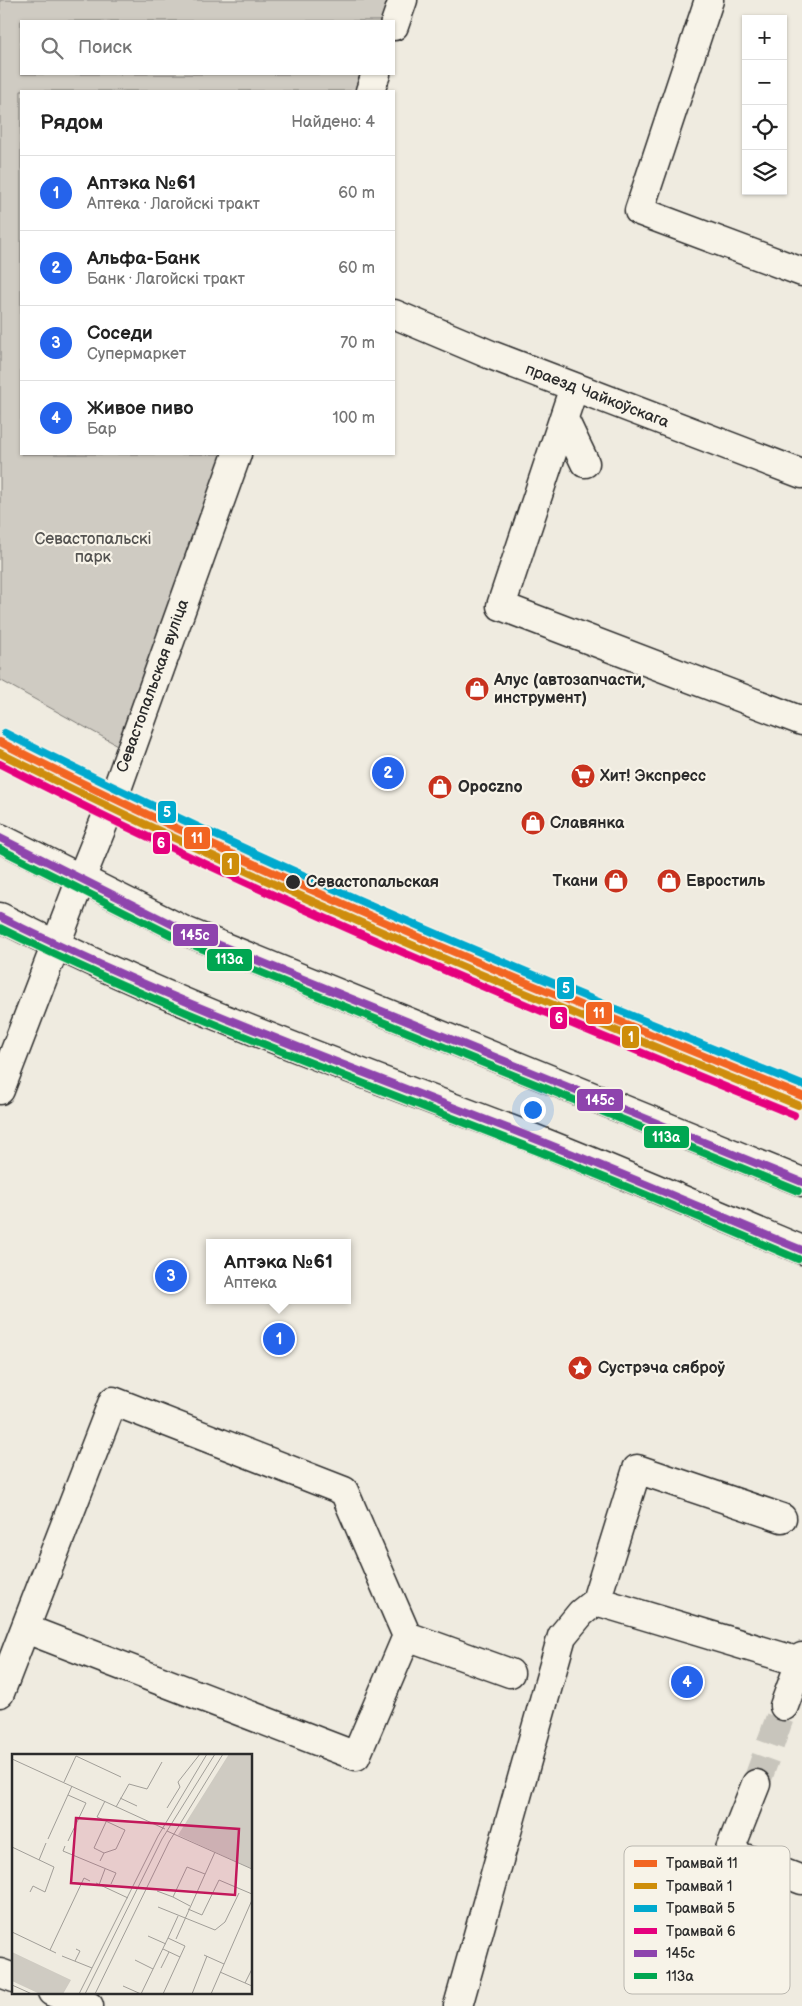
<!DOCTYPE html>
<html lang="ru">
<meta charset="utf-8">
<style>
:root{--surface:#fff;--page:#f2f2f2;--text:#222;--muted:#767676;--line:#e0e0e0;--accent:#2563eb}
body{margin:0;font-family:"Balsamiq Sans",sans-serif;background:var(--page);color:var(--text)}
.controls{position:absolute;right:15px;top:15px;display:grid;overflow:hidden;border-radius:0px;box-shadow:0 1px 4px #0004}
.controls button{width:45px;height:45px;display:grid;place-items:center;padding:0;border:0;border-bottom:1px solid var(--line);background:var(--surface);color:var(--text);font:25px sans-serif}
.you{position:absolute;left:532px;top:1109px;width:18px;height:18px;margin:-12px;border:4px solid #fff;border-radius:50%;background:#1a73e8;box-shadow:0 0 0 8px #1a73e833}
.badge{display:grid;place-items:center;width:32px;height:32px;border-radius:50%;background:var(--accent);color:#fff;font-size:16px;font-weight:700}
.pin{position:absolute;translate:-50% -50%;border:2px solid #fff;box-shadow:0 1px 5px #0006}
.popup{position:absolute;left:206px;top:1239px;width:145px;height:65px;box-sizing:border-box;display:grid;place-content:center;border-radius:0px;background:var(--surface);filter:drop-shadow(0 1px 4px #0005);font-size:16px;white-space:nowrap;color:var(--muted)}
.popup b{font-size:19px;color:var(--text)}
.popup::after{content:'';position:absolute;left:50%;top:100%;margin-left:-10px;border:10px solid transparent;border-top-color:var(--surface)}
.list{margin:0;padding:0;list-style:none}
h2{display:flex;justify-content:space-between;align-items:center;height:65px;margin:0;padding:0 20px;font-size:21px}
h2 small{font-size:16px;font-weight:400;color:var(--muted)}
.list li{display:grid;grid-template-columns:32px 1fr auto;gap:15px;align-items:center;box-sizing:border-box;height:75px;padding:0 20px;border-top:1px solid var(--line)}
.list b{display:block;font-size:19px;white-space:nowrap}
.list p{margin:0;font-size:16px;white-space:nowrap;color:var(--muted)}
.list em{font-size:16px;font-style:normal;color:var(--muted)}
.icon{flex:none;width:28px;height:28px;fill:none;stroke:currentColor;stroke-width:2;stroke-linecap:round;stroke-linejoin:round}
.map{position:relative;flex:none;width:802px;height:2006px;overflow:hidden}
.search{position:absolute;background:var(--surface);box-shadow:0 1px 4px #0004;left:20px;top:20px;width:375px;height:55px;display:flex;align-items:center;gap:12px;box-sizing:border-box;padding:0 18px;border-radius:0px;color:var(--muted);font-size:19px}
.panel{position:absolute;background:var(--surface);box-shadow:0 1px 4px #0004;left:20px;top:90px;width:375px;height:365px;border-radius:0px}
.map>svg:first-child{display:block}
.green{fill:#cfcbc2;stroke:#7d7b76}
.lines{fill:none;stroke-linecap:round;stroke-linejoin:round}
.minor-tunnel{stroke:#c8c5bc;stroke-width:28;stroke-dasharray:28 14;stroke-linecap:butt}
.minor-casing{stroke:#2b2b2b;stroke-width:31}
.major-casing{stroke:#2b2b2b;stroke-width:31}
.minor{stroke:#f7f3e8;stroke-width:28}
.major{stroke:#f7f3e8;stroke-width:28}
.bus-1-casing{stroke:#f7f3e8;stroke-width:11}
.bus-2-casing{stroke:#f7f3e8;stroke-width:11}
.bus-1{stroke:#8e44ad;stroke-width:8}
.bus-2{stroke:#00a651;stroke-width:8}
.tram-1-casing{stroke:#f7f3e8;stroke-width:11}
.tram-2-casing{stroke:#f7f3e8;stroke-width:11}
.tram-3-casing{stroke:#f7f3e8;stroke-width:11}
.tram-4-casing{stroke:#f7f3e8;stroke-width:11}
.tram-1{stroke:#f26522;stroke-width:8}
.tram-2{stroke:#ce8d09;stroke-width:8}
.tram-3{stroke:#00a9ce;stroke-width:8}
.tram-4{stroke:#e5007d;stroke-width:8}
.stop-dot{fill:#2b2b2b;stroke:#f7f3e8;stroke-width:2}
.labels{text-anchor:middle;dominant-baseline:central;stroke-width:4.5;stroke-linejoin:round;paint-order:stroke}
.street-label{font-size:16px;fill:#2b2b2b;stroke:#f7f3e8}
.park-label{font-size:16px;fill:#545351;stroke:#f7f3e8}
.poi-label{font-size:16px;font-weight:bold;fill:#2b2b2b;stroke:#f7f3e8;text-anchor:start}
.stop-label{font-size:16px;font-weight:bold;fill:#2b2b2b;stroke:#f7f3e8;text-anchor:start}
.inset-road{fill:none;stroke:#a19e98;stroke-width:1}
.view{fill:#c2185b;fill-opacity:0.15;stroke:#c2185b;stroke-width:2.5}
.inset-edge{fill:none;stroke:#2b2b2b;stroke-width:2.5}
.key{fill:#f7f3e8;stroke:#bab7af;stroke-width:1}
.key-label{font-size:14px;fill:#2b2b2b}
.line-badge{stroke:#f7f3e8;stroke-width:2}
.badge-label{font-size:14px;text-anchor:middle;font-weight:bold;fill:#fff}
</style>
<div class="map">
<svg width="802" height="2006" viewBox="0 0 802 2006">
<rect width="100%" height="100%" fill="#efebe0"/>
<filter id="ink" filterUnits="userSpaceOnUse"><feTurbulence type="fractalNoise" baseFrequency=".02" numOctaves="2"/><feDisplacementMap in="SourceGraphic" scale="10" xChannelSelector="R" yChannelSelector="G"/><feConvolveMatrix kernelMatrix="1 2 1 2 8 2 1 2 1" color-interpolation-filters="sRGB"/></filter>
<g filter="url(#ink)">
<path class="green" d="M0,0H400L392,21H21V74H372L366,91H21V454H229L119,746L0,680Z"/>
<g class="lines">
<path class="minor-tunnel" d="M756,1784L784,1706"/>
<defs>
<path id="minor" d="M709,0L639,211L802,272
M394,26L403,0
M370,91L376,74
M394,314L491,355L802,474
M574,387L501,606L802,721
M564,419L585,463
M81,879L113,800L237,454
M596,1601L800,1662
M26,1629L356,1756L407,1636L510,1673
M0,1693L113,1401L344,1491L407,1636
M784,1706L802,1657
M756,1784L729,1852L802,1880
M0,1973L14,1978
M52,1992L89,2006
M458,2006L562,1636L581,1613L596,1601L637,1469L782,1518"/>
<path id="major" d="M0,838L185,931L802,1182
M0,917C167,1003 344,1066 520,1133C615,1170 708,1211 802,1250
M0,1090L81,879"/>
</defs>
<use href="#minor" class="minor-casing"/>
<use href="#major" class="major-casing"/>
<use href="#minor" class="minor"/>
<use href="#major" class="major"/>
<defs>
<path id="bus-1" d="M0,838L185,931L802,1182
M0,917C169,1001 344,1065 520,1133C615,1170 708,1211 802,1250"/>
<path id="bus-2" d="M0,849L181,940L798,1191
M0,928C168,1011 343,1075 517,1143C612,1179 705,1220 798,1259"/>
</defs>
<use href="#bus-1" class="bus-1-casing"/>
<use href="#bus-2" class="bus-2-casing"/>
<use href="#bus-1" class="bus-1"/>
<use href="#bus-2" class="bus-2"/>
<defs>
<path id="tram-1" d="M0,742C261,875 531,986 802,1096"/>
<path id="tram-2" d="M0,753C260,885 528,996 798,1105"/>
<path id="tram-3" d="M5,733C264,865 532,976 802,1085"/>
<path id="tram-4" d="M0,764C258,896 526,1006 794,1115"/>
</defs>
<use href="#tram-1" class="tram-1-casing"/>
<use href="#tram-2" class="tram-2-casing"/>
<use href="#tram-3" class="tram-3-casing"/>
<use href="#tram-4" class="tram-4-casing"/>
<use href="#tram-1" class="tram-1"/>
<use href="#tram-2" class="tram-2"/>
<use href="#tram-3" class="tram-3"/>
<use href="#tram-4" class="tram-4"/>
</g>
</g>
<defs>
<symbol id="shop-disc" viewBox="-11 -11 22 22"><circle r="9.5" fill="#c8321e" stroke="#f7f3e8"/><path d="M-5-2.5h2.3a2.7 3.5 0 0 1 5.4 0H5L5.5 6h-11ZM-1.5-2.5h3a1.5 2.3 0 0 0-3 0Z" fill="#fff"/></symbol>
<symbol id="supermarket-disc" viewBox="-11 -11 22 22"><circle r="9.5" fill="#c8321e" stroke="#f7f3e8"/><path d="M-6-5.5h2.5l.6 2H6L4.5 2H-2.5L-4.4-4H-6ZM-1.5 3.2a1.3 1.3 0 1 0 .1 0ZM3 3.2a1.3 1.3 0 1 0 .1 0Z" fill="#fff"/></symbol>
<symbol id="sight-disc" viewBox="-11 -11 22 22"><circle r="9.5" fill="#c8321e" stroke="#f7f3e8"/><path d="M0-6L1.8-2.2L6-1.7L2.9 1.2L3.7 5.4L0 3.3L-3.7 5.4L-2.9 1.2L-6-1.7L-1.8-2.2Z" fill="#fff"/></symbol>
</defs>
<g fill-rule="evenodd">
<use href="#shop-disc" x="463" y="675" width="28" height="28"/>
<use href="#supermarket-disc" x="569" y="762" width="28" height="28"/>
<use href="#shop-disc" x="426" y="773" width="28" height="28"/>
<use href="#shop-disc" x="519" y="809" width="28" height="28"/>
<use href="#shop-disc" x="602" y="867" width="28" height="28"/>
<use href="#shop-disc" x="655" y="867" width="28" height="28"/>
<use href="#sight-disc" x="566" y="1354" width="28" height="28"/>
</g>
<circle class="stop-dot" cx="293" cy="882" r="8"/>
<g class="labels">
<g class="street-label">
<text transform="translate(597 396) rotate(21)">праезд Чайкоўскага</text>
<text transform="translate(153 686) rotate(-70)">Севастопальская вуліца</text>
</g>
<g class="park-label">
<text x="93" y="539">Севастопальскі<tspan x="93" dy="18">парк</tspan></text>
</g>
<g class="poi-label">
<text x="494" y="680">Алус (автозапчасти,<tspan x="494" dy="18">инструмент)</tspan></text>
<text x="600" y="776">Хит! Экспресс</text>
<text x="458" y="787">Opoczno</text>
<text x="550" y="823">Славянка</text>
<text x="598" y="881" text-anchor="end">Ткани</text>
<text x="686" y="881">Евростиль</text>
<text x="598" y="1368">Сустрэча сяброў</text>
</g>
<g class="stop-label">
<text x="306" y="882">Севастопальская</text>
</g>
</g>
<g transform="translate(12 1754)">
<rect width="240" height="240" fill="#efebe0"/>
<path d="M217,0H240V115L166,81ZM0,198L59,226L51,240H28L0,227Z" fill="#cfcbc2"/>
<path class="inset-road" d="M0,5L153,75M52,28L64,2L109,23M108,44L125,52M104,53L117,30L135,35L150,8M155,54L168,33L166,28L188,0M155,77L240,115M36,85L60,32M56,87L74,49L56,41M53,92L51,97L104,119L99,130M0,93L42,113L33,138L21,132L18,138M92,99L104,95L113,76L85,63L93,47M27,106L34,89M88,107L92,99L82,94L94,68M84,129L116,144M87,131L93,115M145,137L161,143M178,152L161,143L175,113L193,120M146,153L203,176L213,168L227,139M176,155L190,161L207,126L240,140M0,178L44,199M136,182L154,190M156,184L166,162M164,185L203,98M151,195L168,203M38,196L72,124L78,127M192,201L212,210M50,202L80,214M123,206L141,215M63,207L68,197L64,195M149,214L157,198M208,218L240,232M233,229L240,215M0,231L20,240M111,232L129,240M67,240L146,82L195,0M73,240L150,85L203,0M83,240L157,88L211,0M129,240L156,184L173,192L151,240M180,240L195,202M199,240L240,146"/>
<path class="view" d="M64,64L227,75L223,141L59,129Z"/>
<rect width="240" height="240" class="inset-edge"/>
</g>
<rect x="624" y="1846" width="166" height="148" rx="8" class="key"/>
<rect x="634" y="1860" width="23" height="7" fill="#f26522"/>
<rect x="634" y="1883" width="23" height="6" fill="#ce8d09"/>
<rect x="634" y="1905" width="23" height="7" fill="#00a9ce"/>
<rect x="634" y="1928" width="23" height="6" fill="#e5007d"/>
<rect x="634" y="1950" width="23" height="7" fill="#8e44ad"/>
<rect x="634" y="1973" width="23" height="6" fill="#00a651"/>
<g class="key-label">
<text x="666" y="1868">Трамвай 11</text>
<text x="666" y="1891">Трамвай 1</text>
<text x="666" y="1913">Трамвай 5</text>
<text x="666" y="1936">Трамвай 6</text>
<text x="666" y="1958">145с</text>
<text x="666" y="1981">113а</text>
</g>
<g class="line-badge">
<rect x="157" y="800" width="20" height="24" rx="5" fill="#00a9ce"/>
<rect x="183" y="826" width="28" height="24" rx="5" fill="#f26522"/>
<rect x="152" y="831" width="19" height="24" rx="5" fill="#e5007d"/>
<rect x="221" y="852" width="19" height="24" rx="5" fill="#ce8d09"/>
<rect x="172" y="923" width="47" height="24" rx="5" fill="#8e44ad"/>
<rect x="206" y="948" width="47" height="24" rx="5" fill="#00a651"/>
<rect x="556" y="976" width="19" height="24" rx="5" fill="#00a9ce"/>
<rect x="585" y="1001" width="28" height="24" rx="5" fill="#f26522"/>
<rect x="549" y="1006" width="19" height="24" rx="5" fill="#e5007d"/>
<rect x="621" y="1025" width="19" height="24" rx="5" fill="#ce8d09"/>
<rect x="576" y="1088" width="48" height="24" rx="5" fill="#8e44ad"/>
<rect x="643" y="1125" width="47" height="24" rx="5" fill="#00a651"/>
</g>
<g class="badge-label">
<text x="167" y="817">5</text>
<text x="197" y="843">11</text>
<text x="161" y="848">6</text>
<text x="230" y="869">1</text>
<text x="195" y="940">145с</text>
<text x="229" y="964">113а</text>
<text x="566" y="993">5</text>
<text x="599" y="1018">11</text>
<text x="559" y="1023">6</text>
<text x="631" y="1042">1</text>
<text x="600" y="1105">145с</text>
<text x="666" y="1142">113а</text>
</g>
</svg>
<div class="controls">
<button>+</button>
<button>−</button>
<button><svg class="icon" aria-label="locate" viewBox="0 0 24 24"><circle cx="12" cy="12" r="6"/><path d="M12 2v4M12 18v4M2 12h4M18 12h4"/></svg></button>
<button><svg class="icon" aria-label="layers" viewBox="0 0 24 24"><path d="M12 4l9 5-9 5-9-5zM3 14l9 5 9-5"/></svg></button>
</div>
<div class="you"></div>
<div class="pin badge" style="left:279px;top:1339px">1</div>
<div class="popup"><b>Аптэка №61</b>Аптека</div>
<div class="pin badge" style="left:388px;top:773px">2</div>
<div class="pin badge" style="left:171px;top:1276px">3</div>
<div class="pin badge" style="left:687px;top:1682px">4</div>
<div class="search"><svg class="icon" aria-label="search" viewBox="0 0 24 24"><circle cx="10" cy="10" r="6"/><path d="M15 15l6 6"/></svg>Поиск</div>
<section class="panel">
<h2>Рядом<small>Найдено: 4</small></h2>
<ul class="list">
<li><span class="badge">1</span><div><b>Аптэка №61</b><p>Аптека · Лагойскі тракт</p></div><em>60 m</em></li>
<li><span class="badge">2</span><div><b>Альфа-Банк</b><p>Банк · Лагойскі тракт</p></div><em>60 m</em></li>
<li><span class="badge">3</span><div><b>Соседи</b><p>Супермаркет</p></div><em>70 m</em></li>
<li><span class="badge">4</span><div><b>Живое пиво</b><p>Бар</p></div><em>100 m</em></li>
</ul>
</section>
</div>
